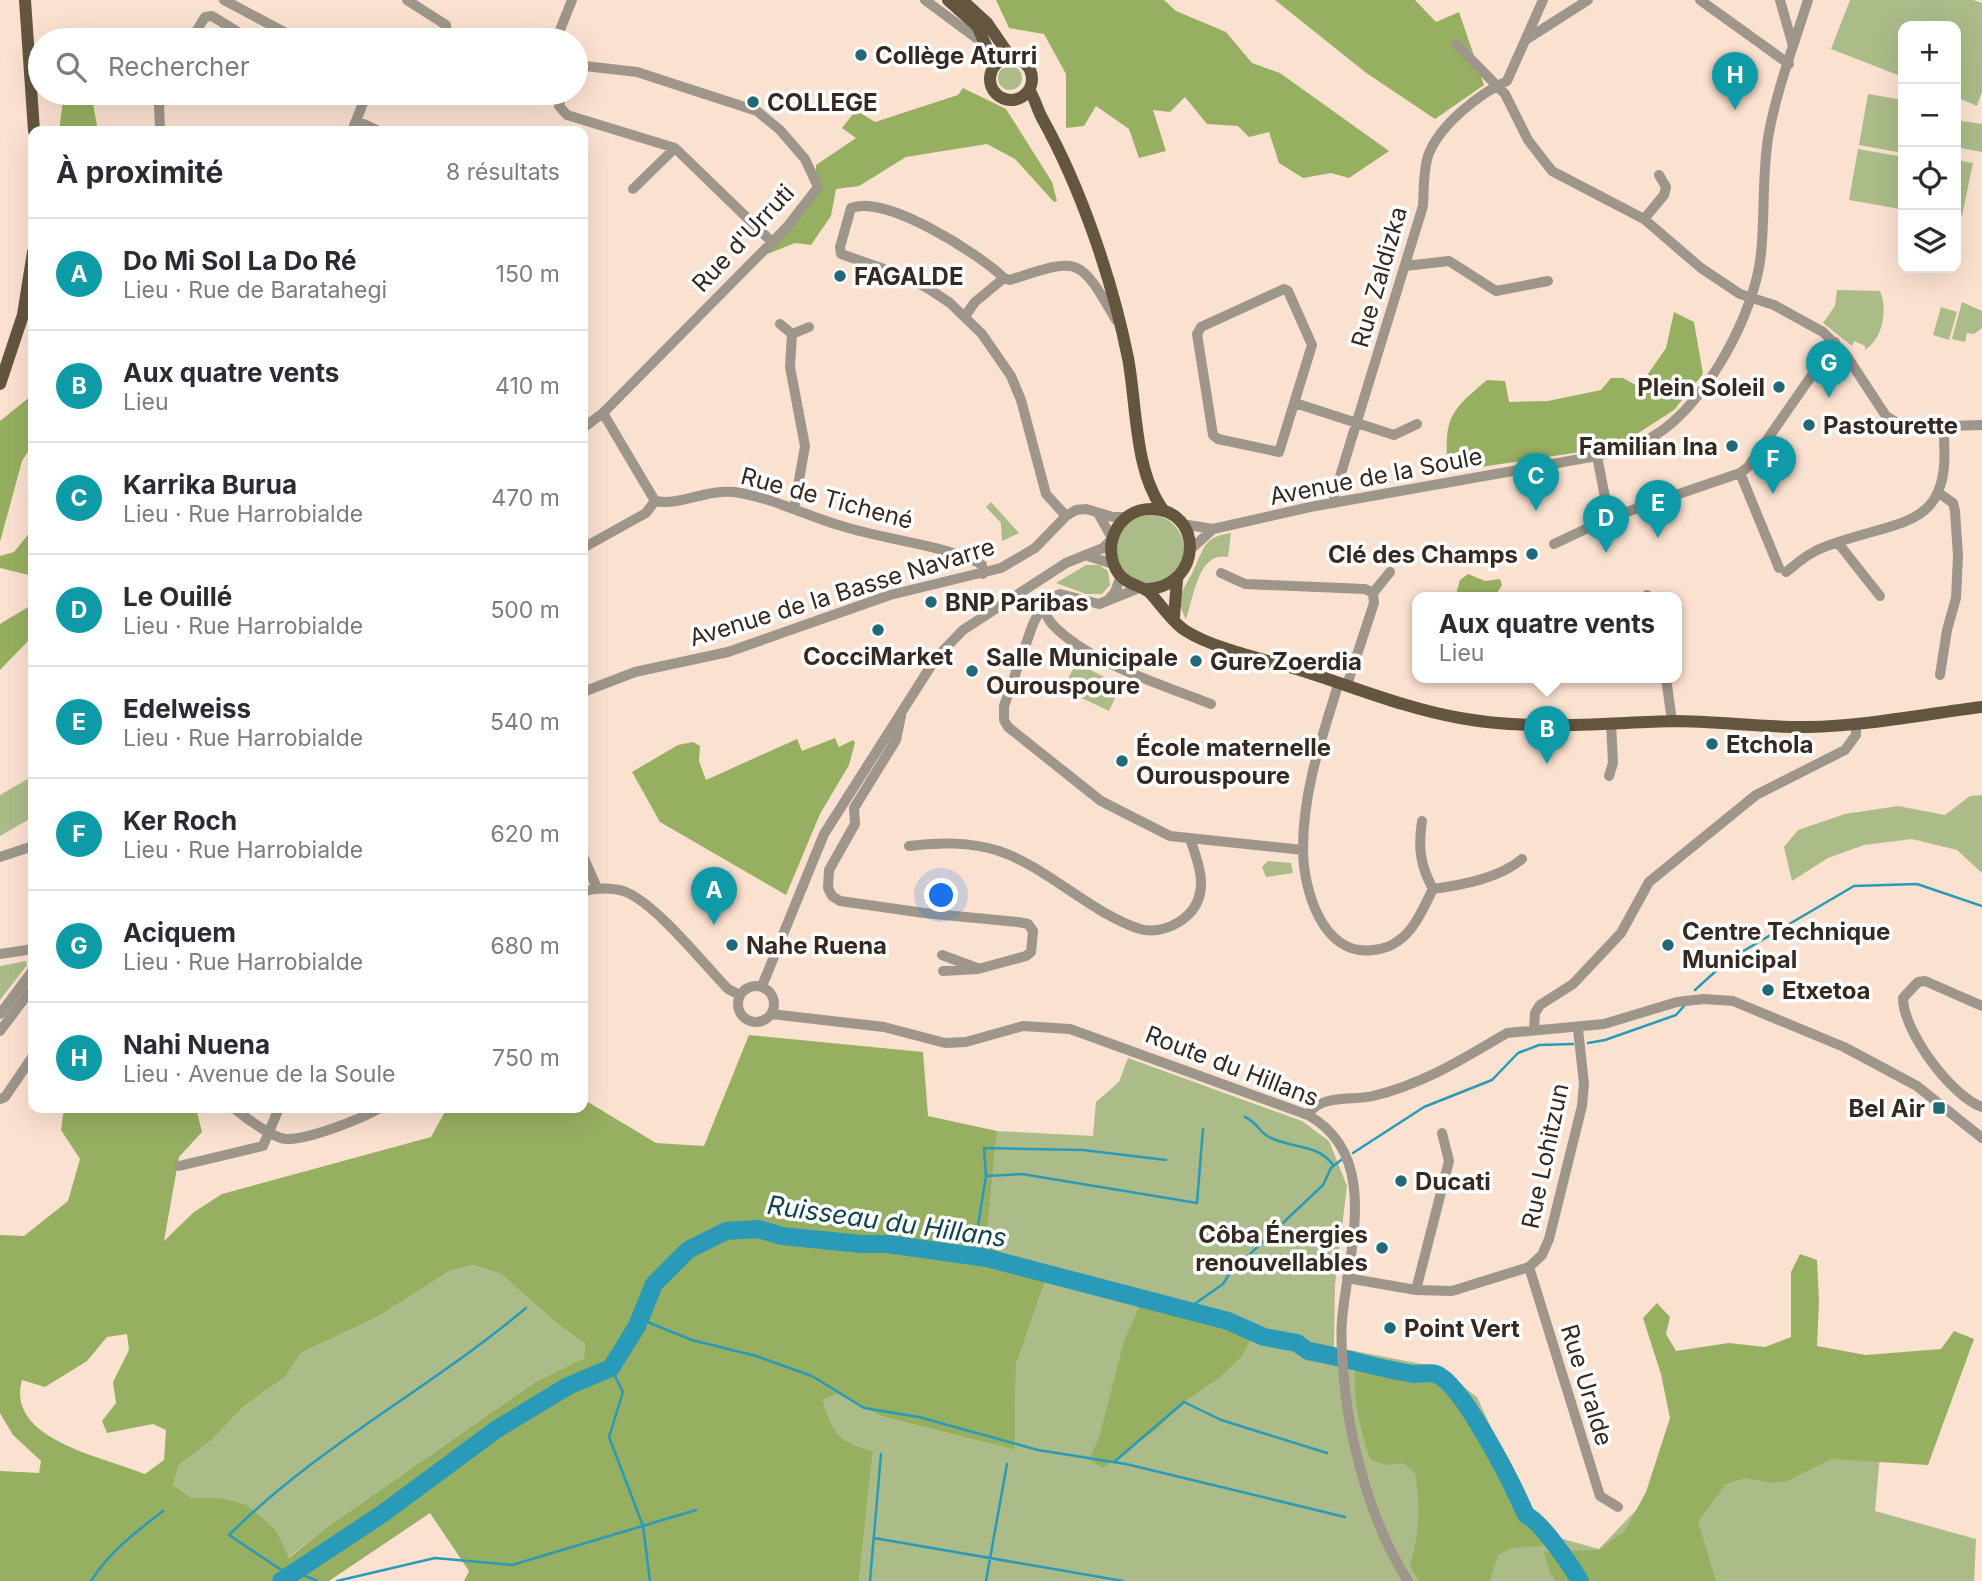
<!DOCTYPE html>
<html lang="fr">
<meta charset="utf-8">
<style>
:root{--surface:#fff;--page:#f2f2f3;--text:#2b2b33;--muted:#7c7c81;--line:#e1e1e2;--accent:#7c3aed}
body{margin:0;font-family:Inter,sans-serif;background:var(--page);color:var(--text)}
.controls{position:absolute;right:21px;top:21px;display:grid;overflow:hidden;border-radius:14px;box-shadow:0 7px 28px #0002}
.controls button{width:63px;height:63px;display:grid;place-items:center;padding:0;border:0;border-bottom:2px solid var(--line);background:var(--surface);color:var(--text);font:35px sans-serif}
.you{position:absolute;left:942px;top:896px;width:24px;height:24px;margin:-18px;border:5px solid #fff;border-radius:50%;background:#1a73e8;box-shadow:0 0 0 10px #1a73e833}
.badge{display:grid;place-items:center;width:46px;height:46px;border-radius:50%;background:var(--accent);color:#fff;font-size:23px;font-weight:700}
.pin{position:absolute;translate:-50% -58px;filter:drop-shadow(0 2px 4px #0008)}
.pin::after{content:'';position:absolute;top:37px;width:24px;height:21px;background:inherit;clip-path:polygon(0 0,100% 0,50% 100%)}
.popup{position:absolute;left:1412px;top:592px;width:270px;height:91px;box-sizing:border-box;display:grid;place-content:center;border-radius:14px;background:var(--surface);filter:drop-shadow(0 2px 5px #0005);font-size:23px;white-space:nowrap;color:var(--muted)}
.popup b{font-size:26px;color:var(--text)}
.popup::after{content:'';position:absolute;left:50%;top:100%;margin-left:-14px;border:14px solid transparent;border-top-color:var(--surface)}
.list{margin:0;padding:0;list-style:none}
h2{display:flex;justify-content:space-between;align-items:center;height:91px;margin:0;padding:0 28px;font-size:30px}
h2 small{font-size:23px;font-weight:400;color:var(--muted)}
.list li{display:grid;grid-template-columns:46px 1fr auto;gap:21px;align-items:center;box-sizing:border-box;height:112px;padding:0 28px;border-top:2px solid var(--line)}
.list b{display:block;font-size:26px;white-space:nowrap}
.list p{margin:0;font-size:23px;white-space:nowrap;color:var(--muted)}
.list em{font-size:23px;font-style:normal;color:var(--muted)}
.icon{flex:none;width:38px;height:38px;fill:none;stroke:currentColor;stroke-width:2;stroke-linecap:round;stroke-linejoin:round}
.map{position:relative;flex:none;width:1982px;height:1581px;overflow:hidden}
.search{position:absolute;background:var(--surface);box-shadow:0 7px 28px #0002;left:28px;top:28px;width:560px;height:77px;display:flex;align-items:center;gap:18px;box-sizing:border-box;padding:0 24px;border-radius:38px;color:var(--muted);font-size:26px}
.panel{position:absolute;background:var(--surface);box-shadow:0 7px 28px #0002;left:28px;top:126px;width:560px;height:987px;border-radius:14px}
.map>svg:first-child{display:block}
.green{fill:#abbc89}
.forest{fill:#97af61;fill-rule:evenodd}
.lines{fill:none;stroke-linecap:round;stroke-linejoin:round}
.stream{stroke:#2a9ab9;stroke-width:2.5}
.river{stroke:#2a9ab9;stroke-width:18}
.minor{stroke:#9e968a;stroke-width:10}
.major{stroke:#63553e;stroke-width:12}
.poi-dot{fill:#226977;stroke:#fff;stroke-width:2.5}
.labels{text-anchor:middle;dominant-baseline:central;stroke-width:7;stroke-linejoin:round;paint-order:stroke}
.poi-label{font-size:24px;font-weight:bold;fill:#352921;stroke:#fff;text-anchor:start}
.street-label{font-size:24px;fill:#352921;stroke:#fff}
.water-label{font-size:26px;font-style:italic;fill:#13424f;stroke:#fff}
</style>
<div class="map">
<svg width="1982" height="1581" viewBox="0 0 1982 1581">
<rect width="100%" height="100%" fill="#fbe1d0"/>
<path class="green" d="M1850,0H1973L1982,3V92L1977,106L1956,97V26H1903V77L1831,49Z
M998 78a12 12 0 1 1 24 0a12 12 0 1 1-24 0Z
M1868,94L1903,100V153L1859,145Z
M1956,120L1982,124V152L1956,147Z
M1858,149L1903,157L1900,209L1849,200Z
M1956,160L1973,163L1962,216L1956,215Z
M1837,290L1880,291C1888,309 1883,339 1865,350V346L1854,341L1852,346L1823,323L1835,306Z
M1962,302L1982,311V328L1974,334L1967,333L1965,342L1952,339Z
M1941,307L1957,312L1949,340L1933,335Z
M991,502L1019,533L1002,541L1001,523L986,507Z
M1116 549a34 34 0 1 1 68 0a34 34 0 1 1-68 0Z
M1231,533L1228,557C1198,551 1194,597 1186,619C1173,597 1185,589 1194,569C1205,547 1203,537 1231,533Z
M1086,565H1099L1108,571L1110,585L1102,594H1086L1056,583Z
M1076,663L1121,685L1109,711L1063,689Z
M33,776V817L0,836V795Z
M1982,795V873L1957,850L1912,839L1864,845L1828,858L1792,881L1784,847L1798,830L1845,814L1898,806L1945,815L1970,796Z
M1268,861L1291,863L1293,873L1266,877L1262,867Z
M26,961L27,965L0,1000V966Z
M1128,1058L1302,1121L1329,1141L1347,1186L1335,1285L1334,1347L1437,1367L1477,1397L1532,1517L1559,1538L1599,1549L1656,1489L1682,1411L1880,1455L1875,1511L1976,1539L1974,1581H859L873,1451C839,1441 833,1435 823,1400L837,1394L880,1416L1015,1450L1016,1365L1048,1273L986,1245L997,1131L1093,1136L1096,1102L1119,1082Z
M471,1265L501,1274L560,1326L585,1344L584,1358L535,1382L323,1530L288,1558L276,1530L262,1519L220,1498H192L173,1485L179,1465L214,1438L242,1408L285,1377L301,1353L377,1317L450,1271Z"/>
<path class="forest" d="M996,0H1164L1176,11L1226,32L1252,63L1280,73L1389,151L1349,178L1331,173L1303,178L1279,163L1269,132L1249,137L1238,126L1207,124L1185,97L1170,112L1153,110L1166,151L1139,158L1129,129L1096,106L1084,126L1066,128V74L1044,34L1009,28Z
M1275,0H1415L1436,22L1459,12L1484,85L1435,119L1365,72Z
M963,88L1006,109L1052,182L1057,201L1054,202L1015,159L987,144L906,157L859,186L836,189L831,216L811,245L795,243L765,255L815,196L816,165L856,138L842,128L856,110L875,122L958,95Z
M64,93H91L98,131H59Z
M1674,312L1694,322L1703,374L1674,410L1626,441L1574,453L1447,472C1446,419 1445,415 1487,380L1505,381L1509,402L1548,401L1601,390L1611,378H1623L1639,387L1666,348Z
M31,396L33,398V444L22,461L0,542V421Z
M31,531L33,576L0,568V556L14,552Z
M1468,574L1485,581L1500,579L1502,585L1494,598H1455L1460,580Z
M33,604V636L0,670V624Z
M835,738L839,747L853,740L855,743L849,765L820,814L786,895L660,822L632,772L678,745L693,742L700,746L699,761L706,780L797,739L802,751Z
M749,1035L923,1052L928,1116L997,1131L986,1245L1048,1273L1016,1365L1015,1450L880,1416L837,1394L823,1400C833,1435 839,1441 873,1451L859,1581H464L469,1571L430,1513L329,1581H0V1471L39,1473L41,1461L13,1435L0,1413V1235L24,1236L68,1201L80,1159L61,1130L64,1108H196L202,1132L179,1157L164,1241L194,1212L222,1194L431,1137L447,1108H583V1099L656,1143L704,1146ZM472,1265L501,1274L560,1326L585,1344L584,1358L535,1382L323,1530L289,1558L276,1530L247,1505L221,1498H192L173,1485L179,1465L214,1438L242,1408L285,1377L301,1353L377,1317L450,1271ZM127,1334L129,1350L113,1382L116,1403L102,1421L107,1433L153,1424L166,1430L164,1460L145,1474C105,1457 5,1440 22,1380L45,1387L87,1361L107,1337Z
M1800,1254L1817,1260L1819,1301L1817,1346L1866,1355L1941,1349L1954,1331L1974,1339L1928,1465L1832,1459L1787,1481L1773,1483L1745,1478L1726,1484L1698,1522L1716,1581H1556L1550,1573L1544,1552L1599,1550L1625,1531L1646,1492L1670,1418L1661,1374L1643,1318L1657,1303L1670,1317L1666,1334L1676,1351L1729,1343L1765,1347L1791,1337V1272Z
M1143,1299L1255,1332L1241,1357L1220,1377L1184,1402L1157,1429L1103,1468L1089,1460L1099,1438L1124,1341Z
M1356,1361L1445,1380C1486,1428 1509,1487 1547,1538L1542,1546L1512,1548L1498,1555L1490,1581H1419L1410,1566C1419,1534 1421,1505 1415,1473L1403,1463L1386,1465L1370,1459C1359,1426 1352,1395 1356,1361Z"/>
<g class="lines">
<path class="stream" d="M1695,990L1728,960L1854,886L1917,884L1982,906
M1588,1043L1605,1040L1676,1015L1684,1006
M1245,1117C1258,1123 1259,1132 1269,1137C1292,1149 1317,1143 1333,1165
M1353,1153L1424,1107L1492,1080L1518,1053L1539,1045L1573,1044
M987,1176L1022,1174L1197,1203L1203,1129
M973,1256L986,1176L984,1148L1083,1150L1166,1160
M1186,1310L1223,1284L1230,1273L1323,1185L1331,1168L1341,1160
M640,1319L692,1340L756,1356L812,1376L864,1408L919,1417L1038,1450L1126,1464L1345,1517
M611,1368L623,1392L609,1437L643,1526L650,1581
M1114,1462L1184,1402L1221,1420L1327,1453
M874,1538L1123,1581
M294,1571L317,1581
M289,1575L229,1535C318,1446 431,1388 526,1308
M91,1581C109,1552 137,1531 163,1511
M337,1581L435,1558L512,1565L696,1510
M870,1581L881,1454
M986,1581L1007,1464"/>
<path class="river" d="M281,1581L382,1514L497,1429L568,1386L611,1368L637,1326L654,1284L688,1250L726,1231L758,1229L782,1236L861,1244H887L987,1258L1228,1321L1264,1337L1297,1343L1308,1351C1344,1357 1379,1369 1414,1374C1421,1374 1430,1372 1436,1374C1463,1384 1514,1487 1526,1515C1541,1521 1571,1566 1580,1581"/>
<path class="minor" d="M224,0L299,40
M407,0L446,25L448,40
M925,0L983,43
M1700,0L1789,64
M1780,0L1793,46
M1527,39L1588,0
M191,40L205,17L212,16L251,40
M556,40L572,0
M1456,44L1505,94L1528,140L1552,171L1644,219L1701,268L1740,294L1774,305L1823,332L1846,355L1886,416L1901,425L1917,427L1982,425
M576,65L637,72L757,111L780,130L805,159L818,187L787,227L603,413L583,428
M562,93L559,106L567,115L675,148L772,242
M357,121L379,131
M160,131L159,104L165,93
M352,131L367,93
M633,189L675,148
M1644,219L1664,195L1666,187L1659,175
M1405,266L1449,261L1496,291L1548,281
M1004,278L1010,280C1080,257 1079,256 1116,320
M1284,289L1288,291L1312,345L1279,452L1218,439L1213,435L1197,334L1201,327Z
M965,316L975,302L1004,278C979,254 886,194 851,208L840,247L841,254L907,277L929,289L950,303L982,334L1011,376L1021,400L1046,494L1066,516
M780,324L792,334L809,327
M792,334L790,367L805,446L794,509
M1295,403L1394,435L1417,424
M603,413L655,501
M1597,456L1609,518
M1740,473L1779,568
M1939,493L1953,503L1955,511L1958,556L1956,598L1947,630L1940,675
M1335,503L1334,496L1423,206C1424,189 1423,172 1428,156C1439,125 1479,94 1507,81L1543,0
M1098,513L1112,538
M1182,524L1213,529L1310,507L1597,456C1618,451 1639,446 1657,434C1707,402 1755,313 1761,254C1765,215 1762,177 1768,138C1776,91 1794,45 1808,0
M1838,543L1880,596
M1554,544L1609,518L1740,473L1748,467L1835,342
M583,548L646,513L655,501C681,506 706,489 734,492C771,497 806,516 842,526C886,540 934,543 977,562L982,565L983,574
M1191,549L1213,529
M1088,556L1113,564
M1786,572C1799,562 1811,551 1827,546C1904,517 1954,532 1943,427
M1221,573L1245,584L1365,589L1373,593L1374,603L1347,685
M1139,588L1099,604L1060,594L1045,601L1033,624L1004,706V720L1008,727L1101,801L1170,836L1303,850
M1373,593L1390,572
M1647,595L1648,598
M1108,600L1115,592L1121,576
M1041,607C1046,613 1048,620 1053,625C1089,663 1163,685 1211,704
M1666,678L1672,721
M1339,682C1322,737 1303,790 1303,849C1303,888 1322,957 1373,950C1382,949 1391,947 1398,941C1415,930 1424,906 1433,889C1462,885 1500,878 1522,859
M583,692L635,672L728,652L890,595L1001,568L1035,548L1066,516L1076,510L1086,509L1113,517H1127
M901,716L896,740L854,808L855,824L829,870L828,888L832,896L840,901L924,913L1018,922L1028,924L1033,931L1031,952L1026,956L978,969L943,971
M1609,776L1613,763L1611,723
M1422,821C1418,848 1420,865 1433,889
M909,846C937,842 972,842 999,851C1047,867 1092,914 1140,929C1157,934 1177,926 1189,914C1210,892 1199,864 1190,839
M583,856L597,888
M0,857L33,846
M583,891C597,888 612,887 626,892C657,905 703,963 728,989L740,995
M0,954L33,949
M942,955L977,968
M762,986L824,834L936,658L963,630L1066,563L1103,548L1111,540
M738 1004a18 18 0 1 1 36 0a18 18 0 1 1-36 0Z
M1982,1006L1925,981L1918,982L1903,998C1903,1031 1951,1096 1982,1107
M0,1014L33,970
M771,1014L884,1027L945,1043L966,1042L1023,1026L1070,1029L1308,1115C1382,1156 1348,1252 1342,1320C1340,1343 1343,1367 1345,1390C1352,1452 1374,1529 1408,1581
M1534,1029L1535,1013L1540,1005L1573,984L1621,933L1649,882L1756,795L1845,750L1856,735V723
M0,1031L33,987
M0,1099L5,1097L33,1056
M234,1108C244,1117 273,1138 286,1139C308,1140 361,1119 380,1108
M1308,1115C1320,1094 1352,1101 1373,1096C1423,1084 1463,1059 1507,1033L1604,1024L1677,1002L1704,999L1733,1001L1844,1047L1917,1086L1982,1138
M179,1166L263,1146L279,1108
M1529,1267L1600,1496L1618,1507
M1347,1278L1416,1290L1452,1291L1529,1267L1542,1255L1549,1239L1582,1106L1584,1084L1578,1029
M1416,1290L1449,1161L1442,1133"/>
<path class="major" d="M25,0L34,131
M948,0L977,26L995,65
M962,0L987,23L1011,58
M990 79a21 21 0 1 1 42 0a21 21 0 1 1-42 0Z
M1029,90C1035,98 1037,109 1042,118C1081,188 1112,279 1128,358C1137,406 1134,472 1164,511
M0,384L23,315L33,252
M1147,589C1204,586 1203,509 1151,509C1117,509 1100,548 1119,574C1128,586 1143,585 1151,594C1162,606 1173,623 1186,631C1214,649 1271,661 1303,671C1354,687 1407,709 1460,718C1531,731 1602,723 1673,721C1719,721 1763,728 1808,727C1866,726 1925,714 1982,707
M1174,617L1177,580"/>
</g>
<g class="poi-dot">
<circle cx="861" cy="55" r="7"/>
<circle cx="753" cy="102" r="7"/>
<circle cx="840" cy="276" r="7"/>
<circle cx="1779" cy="387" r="7"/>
<circle cx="1809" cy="425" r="7"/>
<circle cx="1732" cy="446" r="7"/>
<circle cx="1532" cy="554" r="7"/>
<circle cx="931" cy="602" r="7"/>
<circle cx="878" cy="630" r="7"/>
<circle cx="1196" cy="661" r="7"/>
<circle cx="972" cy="671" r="7"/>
<circle cx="1712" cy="744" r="7"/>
<circle cx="1122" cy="761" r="7"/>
<circle cx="732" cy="945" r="7"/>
<circle cx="1668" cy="945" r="7"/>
<circle cx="1768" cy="990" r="7"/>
<rect x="1932" y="1101" width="14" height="14" rx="3.5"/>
<circle cx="1401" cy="1181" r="7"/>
<circle cx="1382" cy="1248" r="7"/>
<circle cx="1390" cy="1328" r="7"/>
</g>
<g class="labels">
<g class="poi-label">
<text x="875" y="55">Collège Aturri</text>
<text x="767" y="102">COLLEGE</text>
<text x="854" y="276">FAGALDE</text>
<text x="1765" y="387" text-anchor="end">Plein Soleil</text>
<text x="1823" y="425">Pastourette</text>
<text x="1718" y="446" text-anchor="end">Familian Ina</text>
<text x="1518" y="554" text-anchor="end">Clé des Champs</text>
<text x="945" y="602">BNP Paribas</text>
<text x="878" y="656" text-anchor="middle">CocciMarket</text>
<text x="986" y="657">Salle Municipale<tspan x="986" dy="28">Ourouspoure</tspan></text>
<text x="1210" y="661">Gure Zoerdia</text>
<text x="1726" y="744">Etchola</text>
<text x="1136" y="747">École maternelle<tspan x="1136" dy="28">Ourouspoure</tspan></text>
<text x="1682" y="931">Centre Technique<tspan x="1682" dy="28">Municipal</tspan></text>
<text x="746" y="945">Nahe Ruena</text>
<text x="1782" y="990">Etxetoa</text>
<text x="1925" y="1108" text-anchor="end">Bel Air</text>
<text x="1415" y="1181">Ducati</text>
<text x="1368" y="1234" text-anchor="end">Côba Énergies<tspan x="1368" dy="28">renouvellables</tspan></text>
<text x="1404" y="1328">Point Vert</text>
</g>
<g class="street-label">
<text transform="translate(743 238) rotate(-47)">Rue d'Urruti</text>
<text transform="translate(1379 277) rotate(-74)">Rue Zaldizka</text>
<text transform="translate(1376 476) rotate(-11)">Avenue de la Soule</text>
<text transform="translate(827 498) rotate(15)">Rue de Tichené</text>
<text transform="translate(842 592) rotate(-17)">Avenue de la Basse Navarre</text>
<text transform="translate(1232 1066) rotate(21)">Route du Hillans</text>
<text transform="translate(1545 1156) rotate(-78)">Rue Lohitzun</text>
<text transform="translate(1587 1385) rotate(73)">Rue Uralde</text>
</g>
<g class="water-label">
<text transform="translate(887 1221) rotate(8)">Ruisseau du Hillans</text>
</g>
</g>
</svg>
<div class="controls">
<button>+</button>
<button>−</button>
<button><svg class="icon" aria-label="locate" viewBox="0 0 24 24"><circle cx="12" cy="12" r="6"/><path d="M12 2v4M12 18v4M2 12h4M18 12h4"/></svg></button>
<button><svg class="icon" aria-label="layers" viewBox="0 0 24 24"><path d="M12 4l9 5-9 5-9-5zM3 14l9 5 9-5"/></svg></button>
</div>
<div class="you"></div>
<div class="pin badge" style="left:714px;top:925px;background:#0f9aa8">A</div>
<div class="pin badge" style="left:1547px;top:764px;background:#0f9aa8">B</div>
<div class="popup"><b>Aux quatre vents</b>Lieu</div>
<div class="pin badge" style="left:1536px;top:511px;background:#0f9aa8">C</div>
<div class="pin badge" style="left:1606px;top:553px;background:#0f9aa8">D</div>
<div class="pin badge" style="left:1658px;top:538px;background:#0f9aa8">E</div>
<div class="pin badge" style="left:1773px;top:494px;background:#0f9aa8">F</div>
<div class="pin badge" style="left:1829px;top:398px;background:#0f9aa8">G</div>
<div class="pin badge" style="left:1735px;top:110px;background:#0f9aa8">H</div>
<div class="search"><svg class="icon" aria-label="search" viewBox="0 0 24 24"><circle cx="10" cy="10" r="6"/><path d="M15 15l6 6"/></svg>Rechercher</div>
<section class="panel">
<h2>À proximité<small>8 résultats</small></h2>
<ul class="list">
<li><span class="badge" style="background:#0f9aa8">A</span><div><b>Do Mi Sol La Do Ré</b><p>Lieu · Rue de Baratahegi</p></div><em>150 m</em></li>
<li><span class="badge" style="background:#0f9aa8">B</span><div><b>Aux quatre vents</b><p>Lieu</p></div><em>410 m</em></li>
<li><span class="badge" style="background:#0f9aa8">C</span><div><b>Karrika Burua</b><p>Lieu · Rue Harrobialde</p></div><em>470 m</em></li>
<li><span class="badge" style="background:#0f9aa8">D</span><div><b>Le Ouillé</b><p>Lieu · Rue Harrobialde</p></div><em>500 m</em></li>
<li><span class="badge" style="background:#0f9aa8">E</span><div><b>Edelweiss</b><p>Lieu · Rue Harrobialde</p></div><em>540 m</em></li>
<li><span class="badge" style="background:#0f9aa8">F</span><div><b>Ker Roch</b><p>Lieu · Rue Harrobialde</p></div><em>620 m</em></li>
<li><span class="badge" style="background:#0f9aa8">G</span><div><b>Aciquem</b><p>Lieu · Rue Harrobialde</p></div><em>680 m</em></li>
<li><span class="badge" style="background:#0f9aa8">H</span><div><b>Nahi Nuena</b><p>Lieu · Avenue de la Soule</p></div><em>750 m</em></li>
</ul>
</section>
</div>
